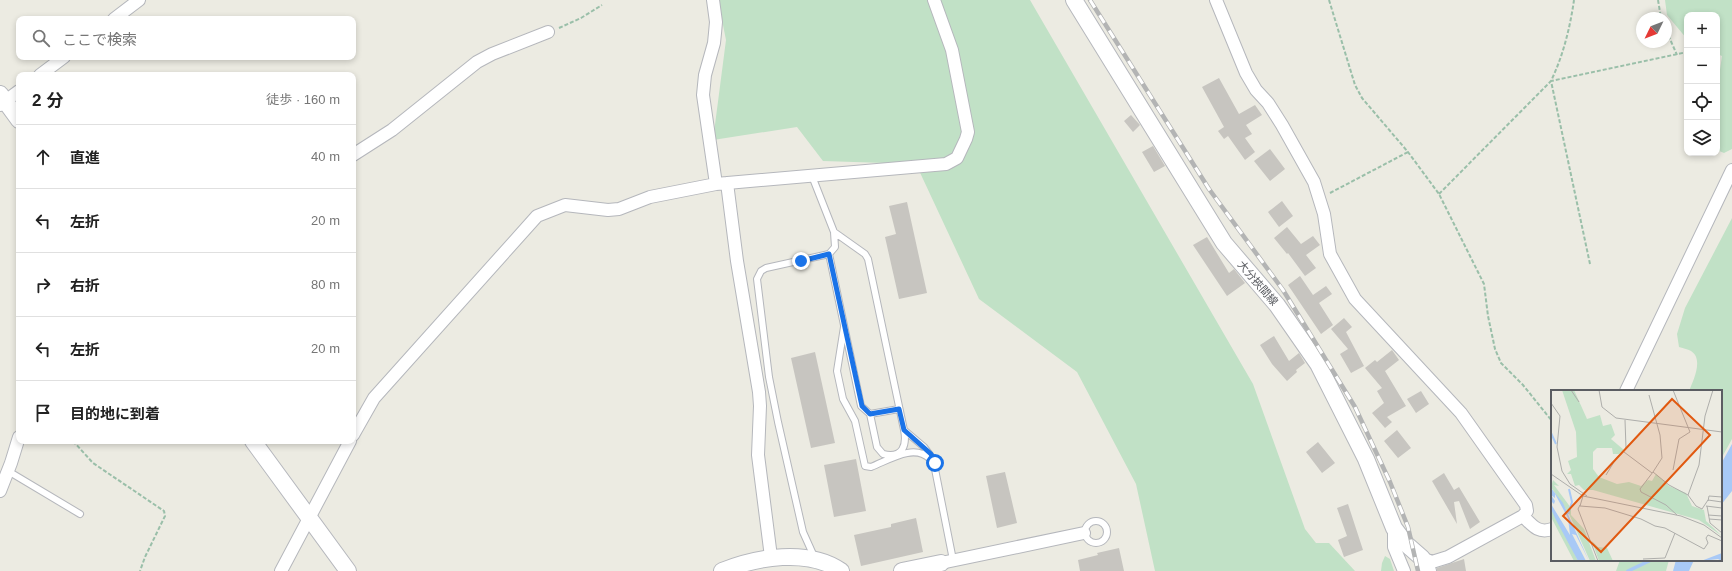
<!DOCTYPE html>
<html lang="ja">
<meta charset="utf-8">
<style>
:root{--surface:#fff;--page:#f6f6f6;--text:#222;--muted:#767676;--line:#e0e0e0}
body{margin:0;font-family:Arial,"Noto Sans JP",sans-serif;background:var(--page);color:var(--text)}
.controls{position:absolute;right:12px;top:12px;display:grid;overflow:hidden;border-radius:8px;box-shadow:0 2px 6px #0003}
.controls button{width:36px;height:36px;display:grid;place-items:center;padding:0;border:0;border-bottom:1px solid var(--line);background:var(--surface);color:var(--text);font:20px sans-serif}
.compass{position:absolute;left:1636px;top:12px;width:36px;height:36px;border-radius:50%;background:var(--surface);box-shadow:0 2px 6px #0003;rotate:227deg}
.stop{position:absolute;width:12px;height:12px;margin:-9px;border:3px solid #1a73e8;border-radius:50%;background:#fff}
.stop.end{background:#1a73e8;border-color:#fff;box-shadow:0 1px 4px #0008}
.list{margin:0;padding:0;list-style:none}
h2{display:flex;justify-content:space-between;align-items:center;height:52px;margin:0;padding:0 16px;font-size:17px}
h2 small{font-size:13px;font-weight:400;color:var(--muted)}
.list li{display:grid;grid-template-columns:26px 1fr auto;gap:12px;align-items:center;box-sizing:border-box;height:64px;padding:0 16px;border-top:1px solid var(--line)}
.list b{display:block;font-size:15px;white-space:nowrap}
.list em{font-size:13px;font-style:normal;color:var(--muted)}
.icon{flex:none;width:22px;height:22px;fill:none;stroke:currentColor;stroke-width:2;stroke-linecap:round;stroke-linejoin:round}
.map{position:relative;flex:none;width:1732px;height:571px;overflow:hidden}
.search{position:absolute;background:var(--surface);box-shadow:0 2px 6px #0003;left:16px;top:16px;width:340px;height:44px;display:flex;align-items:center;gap:10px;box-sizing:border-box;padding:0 14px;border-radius:8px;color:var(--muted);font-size:15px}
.panel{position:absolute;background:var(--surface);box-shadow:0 2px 6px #0003;left:16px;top:72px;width:340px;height:372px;border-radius:8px}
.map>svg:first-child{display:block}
.green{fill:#c1e1c6}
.water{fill:#a8c9f6}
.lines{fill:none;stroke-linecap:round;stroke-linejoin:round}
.stream{stroke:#a8c9f6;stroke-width:3.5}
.building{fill:#c7c5c0}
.lane-casing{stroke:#b5b7bc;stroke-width:8}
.street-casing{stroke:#b5b7bc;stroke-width:14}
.secondary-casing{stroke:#b6b8bd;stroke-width:18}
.path{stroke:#9abfa9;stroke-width:2;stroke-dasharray:4 2;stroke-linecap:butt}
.lane{stroke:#fff;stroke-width:6}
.street{stroke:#fff;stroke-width:12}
.secondary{stroke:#fff;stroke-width:16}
.rail-casing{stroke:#b3b4b4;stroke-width:4.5}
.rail{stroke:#fff;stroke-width:3;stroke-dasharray:9;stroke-linecap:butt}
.route{stroke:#1a73e8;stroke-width:5}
.labels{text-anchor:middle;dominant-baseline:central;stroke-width:3.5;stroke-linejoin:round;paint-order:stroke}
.street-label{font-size:11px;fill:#5b5d62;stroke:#fff}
.inset-river{fill:none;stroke:#a8c9f6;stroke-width:2}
.inset-road{fill:none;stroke:#aeaeab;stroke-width:1}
.view{fill:#e15910;fill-opacity:0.15;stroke:#e15910;stroke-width:2}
.inset-edge{fill:none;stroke:#5b5d62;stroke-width:2}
</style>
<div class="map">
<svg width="1732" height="571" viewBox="0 0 1732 571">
<rect width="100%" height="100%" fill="#ecebe2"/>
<path class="green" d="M718,0H1030L1253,384L1305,529L1316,543H1329L1355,571H1155L1136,484L1077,372L979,299L916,164L823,161L797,127L713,140L726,40Z
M1665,0H1732V149L1724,153L1717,150V90L1722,56L1717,54V15H1687V39L1667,15Z
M1732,218V439L1721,459V391H1689C1693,381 1704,359 1691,351C1688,349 1682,348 1679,347L1677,334L1685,308Z
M1385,556L1390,559L1394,571H1381L1382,563Z
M1620,560H1669L1666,571H1616Z"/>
<path class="water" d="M1732,444V491L1721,505V464Z
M1676,560H1694L1689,571H1673Z"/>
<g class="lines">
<path class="stream" d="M1628,571L1651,560"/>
</g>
<path class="building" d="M1219,78L1239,114L1255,105L1262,115L1246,125L1252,134L1245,138L1255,152L1245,160L1228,136L1224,139L1218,131L1224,127L1202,87Z
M1131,115L1140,125L1133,132L1124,121Z
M1153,146L1165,166L1154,172L1142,152Z
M1270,149L1285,169L1270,181L1254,161Z
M1282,201L1293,216L1279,227L1268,212Z
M907,202L927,293L899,299L885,237L896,234L889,206Z
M1287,227L1301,244L1313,236L1320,245L1306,255L1316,268L1305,276L1288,253L1287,254L1274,238Z
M1207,237L1229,273L1234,269L1245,283L1227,296L1193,245Z
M1300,276L1313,295L1326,286L1332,294L1319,303L1333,325L1321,334L1288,285Z
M1344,318L1352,327L1346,332L1364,366L1351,373L1340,354L1348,349L1331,329Z
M1274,336L1289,361L1299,353L1305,363L1296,370L1297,372L1287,381L1272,364L1260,345Z
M1392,350L1399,360L1385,371L1406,406L1387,417L1392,422L1385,428L1372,413L1384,403L1377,391L1382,388L1365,368L1375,360L1377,362Z
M815,352L835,443L811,448L791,358Z
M1421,391L1429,404L1416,413L1407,399Z
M1397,430L1411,448L1398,458L1384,441Z
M1318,442L1335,463L1322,473L1306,452Z
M856,459L866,511L834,517L824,465Z
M1005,472L1017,523L997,528L986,476Z
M1444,473L1454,490L1459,487L1480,522L1470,529L1459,501L1454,502L1457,524L1432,481Z
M1348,504L1363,550L1344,557L1338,540L1347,536L1337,508Z
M916,518L923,552L861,566L854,535L891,527V524Z
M1119,548L1124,571H1080L1078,560L1098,555L1097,553Z
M1464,559L1466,571H1437V568Z"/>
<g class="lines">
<defs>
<path id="lane" d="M812,176L834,232L865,254L868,259L904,430L924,447L933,459L953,560
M829,254L861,406L870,414L899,409
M844,327L837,371L843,399L855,421L865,466L871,467C889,460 914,443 930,459
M870,414L877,447L883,454C903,459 907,445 904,430
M8,471L80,514
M1085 532a11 11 0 1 1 22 0a11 11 0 1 1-22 0Z
M813,559L812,552L803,532L778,422L769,377L757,279L761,271L766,268L829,254L835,247L834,232"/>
<path id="street" d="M713,0L716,22L715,33L714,43L705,75L703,95L716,184L946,164L957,158L966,139L968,132L952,50L934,0
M1216,0L1246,73L1256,90L1268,103L1282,125L1314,182L1324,214L1330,254L1355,299L1461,413L1526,505L1527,511L1523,516L1448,557L1432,562L1422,558
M114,19L139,0
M40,75L64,57
M0,105L19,91
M353,155L392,130L477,62L492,54L548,32
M727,183L737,261L759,392L760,406L758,455L771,557
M1626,391L1732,170
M353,435L374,398L537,216L565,205L608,210L619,209L650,197L716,184
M0,491L11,463L19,437
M1523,516C1532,525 1538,534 1552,529
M1394,528V547L1404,571
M941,563L1084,533
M281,571L350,441"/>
<path id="secondary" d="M1074,0L1224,243L1277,305L1318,364L1366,459L1394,528L1406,544L1422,558L1428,571
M0,94L19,120
M253,441L348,571
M722,571C757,557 808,548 841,571
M902,571L941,563"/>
</defs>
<use href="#lane" class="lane-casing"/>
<use href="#street" class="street-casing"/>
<use href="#secondary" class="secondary-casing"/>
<path class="path" d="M1329,0L1355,85L1362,98L1408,152L1439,194L1484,284L1488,316L1495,349L1501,363L1523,385L1552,421
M1658,0L1661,18
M559,28L581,18L602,5
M1666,30L1677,55
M1330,193L1408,152
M1439,194L1551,81C1563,56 1570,28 1574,0
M1590,264L1551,81L1687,52
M73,441L93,463L164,511L165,516L145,557L140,571"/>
<use href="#lane" class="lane"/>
<use href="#street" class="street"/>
<use href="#secondary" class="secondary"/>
<defs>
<path id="rail" d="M1090,0L1209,189L1283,290L1355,407L1390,482L1408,527L1418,571"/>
</defs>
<use href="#rail" class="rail-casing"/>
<use href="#rail" class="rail"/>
</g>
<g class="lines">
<path class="route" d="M801,261L829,254L862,406L870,414L899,409L904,430L931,454L935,463"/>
</g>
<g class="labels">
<g class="street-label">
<text transform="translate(1258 283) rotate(49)">大分挾間線</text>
</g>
</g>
<g transform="translate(1551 390)">
<rect width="171" height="171" fill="#ecebe2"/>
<path d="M11,0H23L36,29L49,25L52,36L60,34L64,45L60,49L73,60L68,64H62L61,58H46L42,62V79L48,87L66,94L78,92L90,96L97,90L101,91L105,84L118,96L135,103L141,116L153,120L155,131L171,146L148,130L42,100H33L28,95L24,96L20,84H16L20,80L17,71L26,67L25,42ZM2,90L8,96L3,95L20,118V125L33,139L45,171H39L18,124L0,97ZM0,119L18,152L27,171H23L1,129ZM41,151L47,157L56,158L62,171H48Z" fill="#c1e1c6"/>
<path d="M0,98L12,113L38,171L25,145L21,144L35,171H27L4,128L0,119ZM4,104L17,128L19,145L0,114V111L3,114L4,111L0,105L4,108ZM171,163V171L167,169L150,171Z" fill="#a8c9f6" fill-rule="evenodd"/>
<path class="inset-river" d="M0,43L5,54M17,124L21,112L18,99"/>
<path class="inset-road" d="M20,0L28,12M48,0L51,17L65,28L171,42M122,0L139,42L128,49L122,80M162,0L154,26L148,75L137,105L145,116L151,119L157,110L171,112M98,5L109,45L111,68L102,82M0,13L9,26L6,57L11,81L19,94L36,106M73,62L101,83M0,84L32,106L130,126L153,135L171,148M55,85L66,67L75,58L74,30M32,106L29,116L54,118L90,129L104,136L114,138L153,159L157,153L155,148L157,145L171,151M157,111L158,106L171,107M29,115L27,119L47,171M155,116L171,118M156,116L159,133L171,143M126,125L115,115L90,102L89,99L102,82L118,95L137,105M157,125L171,126M158,129L171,130M92,169L114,168L124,143"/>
<path class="view" d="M121,9L159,45L50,162L12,126Z"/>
<rect width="171" height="171" class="inset-edge"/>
</g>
</svg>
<div class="controls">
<button>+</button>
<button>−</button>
<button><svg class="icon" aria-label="locate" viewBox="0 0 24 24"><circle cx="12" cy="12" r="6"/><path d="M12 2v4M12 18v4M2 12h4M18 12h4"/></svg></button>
<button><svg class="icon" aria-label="layers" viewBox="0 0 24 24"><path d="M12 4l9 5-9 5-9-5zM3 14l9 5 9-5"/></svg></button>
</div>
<svg class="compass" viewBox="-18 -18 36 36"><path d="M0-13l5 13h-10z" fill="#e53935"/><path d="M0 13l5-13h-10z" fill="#767676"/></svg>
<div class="stop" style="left:935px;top:463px"></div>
<div class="stop end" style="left:801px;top:261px"></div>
<div class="search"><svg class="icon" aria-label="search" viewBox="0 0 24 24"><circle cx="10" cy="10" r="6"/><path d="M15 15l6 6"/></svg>ここで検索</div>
<section class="panel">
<h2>2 分<small>徒歩 · 160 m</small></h2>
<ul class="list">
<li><svg class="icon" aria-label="ahead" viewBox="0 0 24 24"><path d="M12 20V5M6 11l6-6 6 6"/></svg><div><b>直進</b></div><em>40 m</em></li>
<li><svg class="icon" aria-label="left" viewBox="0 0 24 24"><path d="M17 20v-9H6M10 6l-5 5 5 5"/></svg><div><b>左折</b></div><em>20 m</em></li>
<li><svg class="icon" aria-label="right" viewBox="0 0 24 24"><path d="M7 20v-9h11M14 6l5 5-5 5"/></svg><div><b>右折</b></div><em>80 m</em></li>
<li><svg class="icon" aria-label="left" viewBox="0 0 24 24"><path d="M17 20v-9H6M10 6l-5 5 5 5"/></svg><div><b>左折</b></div><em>20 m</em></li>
<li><svg class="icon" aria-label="arrive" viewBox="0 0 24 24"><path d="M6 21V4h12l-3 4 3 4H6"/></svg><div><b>目的地に到着</b></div></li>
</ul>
</section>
</div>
